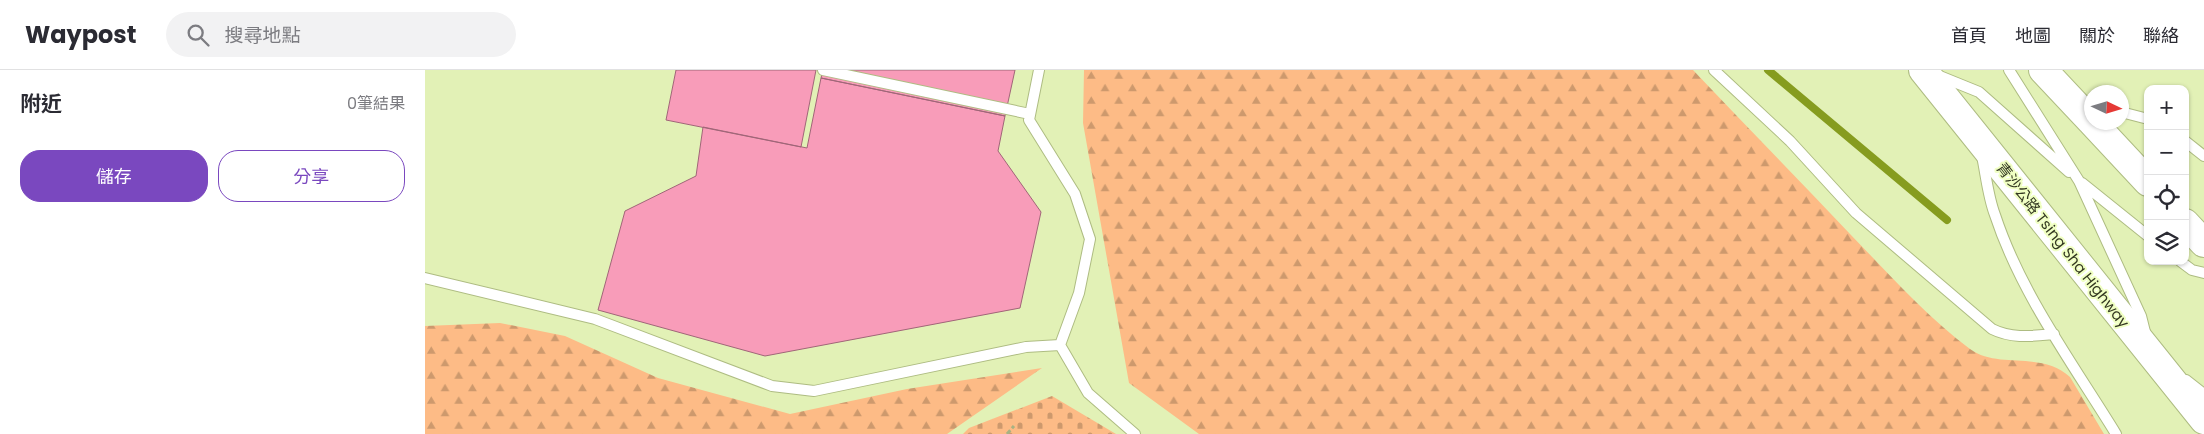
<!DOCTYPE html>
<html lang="zh-TW">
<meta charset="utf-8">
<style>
:root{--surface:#fff;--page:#f2f2f3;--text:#2b2b33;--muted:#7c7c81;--line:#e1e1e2;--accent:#7a48bf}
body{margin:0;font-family:Poppins,"Noto Sans TC",sans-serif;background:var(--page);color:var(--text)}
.controls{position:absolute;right:15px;top:15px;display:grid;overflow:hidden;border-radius:10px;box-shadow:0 1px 4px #0004}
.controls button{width:45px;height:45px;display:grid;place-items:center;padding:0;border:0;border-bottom:1px solid var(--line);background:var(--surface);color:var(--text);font:25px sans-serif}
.compass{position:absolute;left:1659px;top:15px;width:45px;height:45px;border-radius:50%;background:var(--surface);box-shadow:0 1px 4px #0004;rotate:94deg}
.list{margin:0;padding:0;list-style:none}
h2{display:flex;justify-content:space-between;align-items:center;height:65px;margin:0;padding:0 20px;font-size:21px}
h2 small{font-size:16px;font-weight:400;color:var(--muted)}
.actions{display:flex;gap:10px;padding:15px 20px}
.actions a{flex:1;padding:11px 0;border:1px solid var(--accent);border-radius:20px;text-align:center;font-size:18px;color:var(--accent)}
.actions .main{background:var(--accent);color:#fff}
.icon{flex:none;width:28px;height:28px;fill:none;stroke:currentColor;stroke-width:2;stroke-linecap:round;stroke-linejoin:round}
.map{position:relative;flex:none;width:1779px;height:364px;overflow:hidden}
header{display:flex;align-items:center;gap:30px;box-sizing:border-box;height:70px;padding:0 25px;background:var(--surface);border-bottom:1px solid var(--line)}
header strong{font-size:24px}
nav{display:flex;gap:28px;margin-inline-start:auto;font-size:18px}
.search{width:350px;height:45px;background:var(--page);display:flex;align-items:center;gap:12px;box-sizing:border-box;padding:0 18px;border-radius:28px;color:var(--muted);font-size:19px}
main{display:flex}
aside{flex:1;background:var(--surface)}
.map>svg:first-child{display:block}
.forest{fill:url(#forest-firs)}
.cemetery{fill:url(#cemetery-stones)}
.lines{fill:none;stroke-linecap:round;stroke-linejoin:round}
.stream{stroke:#869c1f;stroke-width:8}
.building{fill:#f89cb9;stroke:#a06678}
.service-casing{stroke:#aebc82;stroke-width:12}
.motorway-casing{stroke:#aebc82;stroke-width:30}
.path{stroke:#a6b283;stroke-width:3;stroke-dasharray:5 2.5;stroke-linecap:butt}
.service{stroke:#fff;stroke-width:10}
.motorway{stroke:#fff;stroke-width:28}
.labels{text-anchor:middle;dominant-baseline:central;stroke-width:4;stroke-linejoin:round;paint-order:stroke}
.street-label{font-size:15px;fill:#333821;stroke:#f0ffc3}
</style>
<header>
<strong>Waypost</strong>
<div class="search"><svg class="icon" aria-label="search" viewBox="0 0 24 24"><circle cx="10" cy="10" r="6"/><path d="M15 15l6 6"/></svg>搜尋地點</div>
<nav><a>首頁</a><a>地圖</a><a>關於</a><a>聯絡</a></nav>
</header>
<main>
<aside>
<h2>附近<small>0筆結果</small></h2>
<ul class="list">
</ul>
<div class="actions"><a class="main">儲存</a><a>分享</a></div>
</aside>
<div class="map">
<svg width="1779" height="364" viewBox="0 0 1779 364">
<defs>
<pattern id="forest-firs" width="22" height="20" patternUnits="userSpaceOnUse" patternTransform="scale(1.25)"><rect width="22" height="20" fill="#fdbb86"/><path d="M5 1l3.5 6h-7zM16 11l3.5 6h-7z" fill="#cd996d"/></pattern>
<pattern id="cemetery-stones" width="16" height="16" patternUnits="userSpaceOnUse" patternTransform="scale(1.25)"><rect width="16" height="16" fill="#fdbb86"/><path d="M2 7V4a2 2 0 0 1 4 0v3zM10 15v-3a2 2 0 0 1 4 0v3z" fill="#cd996d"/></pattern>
</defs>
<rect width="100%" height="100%" fill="#e2f1b6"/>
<path class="forest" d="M659,0H1268C1320,55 1373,109 1425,164C1463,203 1501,246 1545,279C1574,300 1616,280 1645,307L1679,364H774L704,313L658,53Z
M75,253L140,266L233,308L365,344L482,319L617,298L522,364H0V256Z"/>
<path class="cemetery" d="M627,326L691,364H538L544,358Z"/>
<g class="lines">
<path class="stream" d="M1343,0L1522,150"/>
</g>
<path class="building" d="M251,0H391L376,77L241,50Z
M398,0H590L580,46L396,8Z
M396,8L580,46L573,81L616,142L595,238L340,286L173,240L200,141L271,106L278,57L382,78Z"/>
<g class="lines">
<defs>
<path id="service" d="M398,0L605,44
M614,0L604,50L650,124L665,169L654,223L635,275
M1289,0L1365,71L1431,143L1567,259C1587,269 1607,266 1629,264
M1584,0L1654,111L1716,246L1720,262
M1512,5L1554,22L1644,102
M1696,42L1723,49
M1760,71L1779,86
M1557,86C1561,105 1563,127 1570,145C1596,224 1648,294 1691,364
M1657,113L1723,166
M1755,191L1767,200L1779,203
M0,208L170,249L347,316L389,321L601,277L635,275
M635,275L663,323L710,364
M1761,310L1779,324"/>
<path id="motorway" d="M1498,0L1779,350
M1618,0L1666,51
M1667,52L1723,112
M1760,153L1779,173"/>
</defs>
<use href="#service" class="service-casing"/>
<use href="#motorway" class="motorway-casing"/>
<path class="path" d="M582,364L589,356"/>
<use href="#service" class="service"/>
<use href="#motorway" class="motorway"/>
</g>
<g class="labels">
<g class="street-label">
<text transform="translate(1638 175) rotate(52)">青沙公路 Tsing Sha Highway</text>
</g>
</g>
</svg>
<div class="controls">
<button>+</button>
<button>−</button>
<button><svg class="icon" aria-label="locate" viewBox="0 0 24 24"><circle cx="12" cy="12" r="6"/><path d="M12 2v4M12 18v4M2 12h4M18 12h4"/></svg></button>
<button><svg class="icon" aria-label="layers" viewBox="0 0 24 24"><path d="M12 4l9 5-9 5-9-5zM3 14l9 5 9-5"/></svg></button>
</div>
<svg class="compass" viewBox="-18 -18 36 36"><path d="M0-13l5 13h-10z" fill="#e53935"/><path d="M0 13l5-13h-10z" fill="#7c7c81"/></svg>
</div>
</main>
